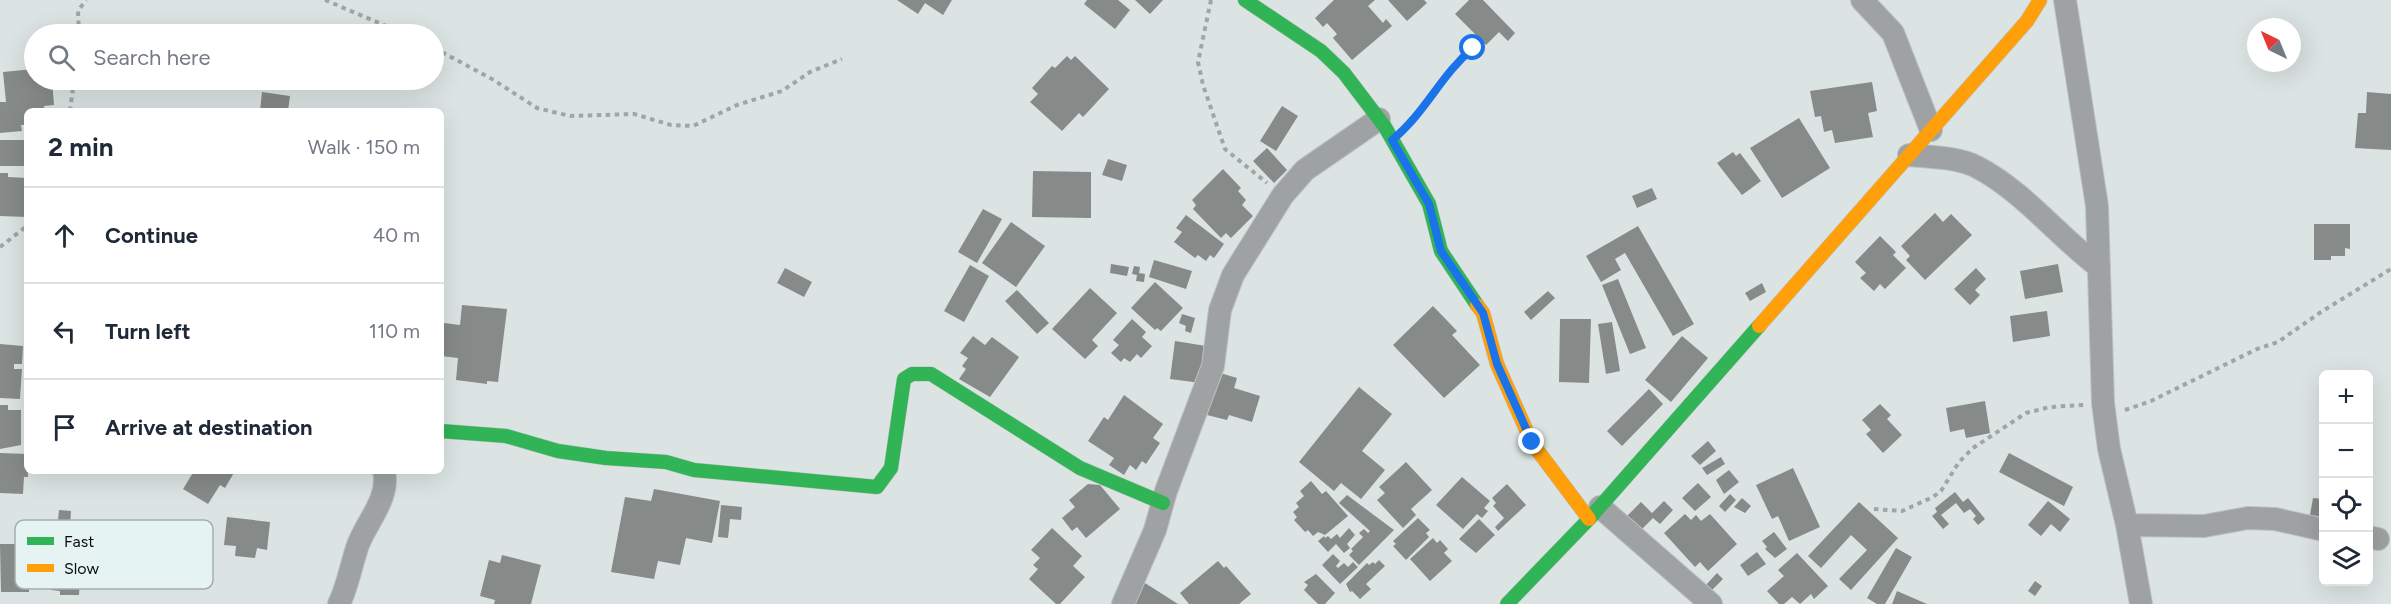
<!DOCTYPE html>
<meta charset="utf-8">
<style>
:root{--surface:#fff;--page:#f2f2f3;--text:#1f2937;--muted:#747a83;--line:#e0e1e3}
body{margin:0;font-family:Figtree,sans-serif;background:var(--page);color:var(--text)}
.controls{position:absolute;right:18px;bottom:18px;display:grid;overflow:hidden;border-radius:9px;box-shadow:0 6px 24px #0002}
.controls button{width:54px;height:54px;display:grid;place-items:center;padding:0;border:0;border-bottom:2px solid var(--line);background:var(--surface);color:var(--text);font:30px sans-serif}
.compass{position:absolute;left:2247px;top:18px;width:54px;height:54px;border-radius:50%;background:var(--surface);box-shadow:0 6px 24px #0002;rotate:317deg}
.stop{position:absolute;width:18px;height:18px;margin:-14px;border:4px solid #1a73e8;border-radius:50%;background:#fff}
.stop.end{background:#1a73e8;border-color:#fff;box-shadow:0 2px 6px #0008}
.list{margin:0;padding:0;list-style:none}
h2{display:flex;justify-content:space-between;align-items:center;height:78px;margin:0;padding:0 24px;font-size:26px}
h2 small{font-size:20px;font-weight:400;color:var(--muted)}
.list li{display:grid;grid-template-columns:39px 1fr auto;gap:18px;align-items:center;box-sizing:border-box;height:96px;padding:0 24px;border-top:2px solid var(--line)}
.list b{display:block;font-size:22px;white-space:nowrap}
.list em{font-size:20px;font-style:normal;color:var(--muted)}
.icon{flex:none;width:33px;height:33px;fill:none;stroke:currentColor;stroke-width:2;stroke-linecap:round;stroke-linejoin:round}
.map{position:relative;flex:none;width:2391px;height:604px;overflow:hidden}
.search{position:absolute;background:var(--surface);box-shadow:0 6px 24px #0002;left:24px;top:24px;width:420px;height:66px;display:flex;align-items:center;gap:15px;box-sizing:border-box;padding:0 21px;border-radius:33px;color:var(--muted);font-size:22px}
.panel{position:absolute;background:var(--surface);box-shadow:0 6px 24px #0002;left:24px;top:108px;width:420px;height:366px;border-radius:9px}
.map>svg:first-child{display:block}
.building{fill:#868a89}
.lines{fill:none;stroke-linecap:round;stroke-linejoin:round}
.street-casing{stroke:#bbc0c0;stroke-width:24}
.fast-casing{stroke:#bbc0c0;stroke-width:15}
.slow-casing{stroke:#bbc0c0;stroke-width:15}
.path{stroke:#a0a5a6;stroke-width:4;stroke-dasharray:4.5 4.5;stroke-linecap:butt}
.street{stroke:#9fa2a2;stroke-width:22}
.fast{stroke:#30b455;stroke-width:14}
.slow{stroke:#ff9f0a;stroke-width:14}
.route{stroke:#1a73e8;stroke-width:8}
.key{fill:#e6f3f3;stroke:#a4aeae;stroke-width:1.5}
.key-label{font-size:16px;fill:#090d0d}
</style>
<div class="map">
<svg width="2391" height="604" viewBox="0 0 2391 604">
<rect width="100%" height="100%" fill="#dce3e3"/>
<path class="building" d="M897,0H952L943,15L925,3L918,14Z
M1087,0H1118L1130,10L1115,29L1084,4Z
M1135,0H1163L1150,14Z
M1334,0H1375L1368,6L1383,23L1386,19L1392,26L1352,60L1333,38L1337,34L1327,23L1323,27L1315,18Z
M1388,0H1424L1427,3L1407,21Z
M1469,0H1483L1515,33L1508,41L1499,32L1486,45L1455,14Z
M1067,56L1071,60L1075,56L1109,89L1083,117L1079,113L1062,131L1030,102L1038,94L1032,88L1052,66L1055,68Z
M34,69V80H52L54,105L44,106L45,111H27V125H21L22,131L0,133V102H6L3,72Z
M383,80H415L413,85L400,80L398,85Z
M1872,82L1877,111L1868,113L1873,137L1835,143L1832,130L1824,132L1821,116L1815,117L1810,91Z
M262,92L290,96L288,111H260Z
M2367,92L2391,94V150L2355,148L2358,113H2366Z
M1282,106L1298,116L1276,151L1260,141Z
M1799,118L1830,168L1782,198L1750,148Z
M0,140H27V166H0Z
M1267,148L1287,170L1274,183L1253,161Z
M1733,152L1736,156L1740,153L1761,181L1742,195L1717,163Z
M1108,159L1127,165L1122,181L1102,175Z
M1223,169L1241,188L1238,191L1246,200L1242,205L1253,216L1231,238L1226,233L1221,238L1193,209L1196,205L1192,200Z
M1033,171L1091,172V218L1032,217Z
M0,173H8V177L27,178V217L0,216Z
M1652,188L1657,199L1637,208L1632,196Z
M983,209L1002,219L977,263L958,252Z
M1935,213L1943,222L1951,214L1972,235L1925,280L1906,260L1910,256L1901,246Z
M1186,215L1224,244L1214,258L1210,255L1206,261L1198,255L1195,258L1174,242L1182,232L1176,228Z
M1011,222L1045,246L1016,287L982,263Z
M2314,224H2350V249L2345,248V256H2331V260H2314Z
M1638,226L1694,324L1673,336L1625,253L1615,259L1621,270L1601,282L1586,256Z
M1880,236L1896,252L1893,255L1906,268L1885,289L1880,284L1874,291L1860,278L1866,273L1855,262Z
M1154,260L1192,271L1186,289L1149,277Z
M1111,264L1129,267L1127,276L1110,273Z
M2058,264L2063,292L2025,299L2020,271Z
M970,265L989,276L964,322L944,311Z
M1134,266L1140,267L1139,273L1145,274L1144,282L1136,281L1137,275L1132,274Z
M785,268L812,282L804,297L777,283Z
M1976,268L1986,279L1975,290L1980,295L1970,305L1954,289Z
M1618,279L1646,348L1630,354L1602,285Z
M1155,282L1183,308L1161,331L1157,328L1155,330L1131,308Z
M1762,283L1766,292L1750,301L1745,293Z
M1090,288L1117,313L1092,340L1098,346L1085,359L1052,329Z
M1017,290L1049,323L1037,334L1005,301Z
M1548,291L1555,298L1531,320L1524,312Z
M462,305L507,309L498,382L487,381V384L456,380L458,358L441,356L444,323L460,325Z
M1433,306L1457,331L1452,335L1480,365L1444,398L1393,345Z
M2047,311L2050,336L2013,342L2010,316Z
M1182,314L1195,318L1191,333L1185,331L1186,326L1179,323Z
M1132,319L1146,332L1142,337L1152,346L1141,358L1137,354L1130,362L1124,358L1121,362L1111,353L1119,345L1113,340Z
M1560,319H1591L1589,383L1559,382Z
M1612,322L1620,371L1606,374L1598,324Z
M973,336L985,345L992,337L1019,357L990,397L959,379L966,369L962,366L968,358L960,353Z
M1682,336L1708,358L1671,402L1645,380Z
M1175,341L1206,346L1201,383L1170,379Z
M0,344L23,346L22,364H14V369H22L20,399L0,398Z
M1220,373L1237,378L1234,388L1260,396L1252,422L1229,415L1227,420L1207,415Z
M1359,387L1392,414L1362,451L1385,470L1361,499L1341,483L1334,491L1299,462Z
M1649,389L1663,404L1622,446L1607,431Z
M1124,395L1163,424L1153,438L1160,443L1146,464L1142,461L1136,470L1130,465L1124,475L1109,465L1114,458L1088,441L1104,417L1108,420Z
M1985,401L1990,433L1966,438L1964,429L1950,432L1946,408Z
M1880,404L1891,415L1887,419L1902,435L1883,453L1866,434L1871,430L1862,420Z
M0,405H8V410H21V445L0,449Z
M1708,441L1716,451L1700,465L1691,456Z
M0,453L27,454L28,477H24L23,494L0,493Z
M2009,453L2073,487L2064,506L1999,472Z
M1721,457L1725,464L1707,475L1702,468Z
M1406,462L1432,490L1411,509L1416,515L1403,528L1377,500L1385,493L1379,487Z
M1793,468L1820,527L1789,541L1778,516L1772,519L1756,485Z
M1729,470L1739,482L1724,494L1716,480Z
M194,471H235L225,488L220,485L208,504L183,489Z
M1462,477L1490,501L1484,508L1488,511L1482,518L1477,514L1463,529L1436,505Z
M1311,481L1322,494L1326,491L1348,516L1325,535L1318,532L1313,536L1308,530L1305,532L1294,520L1297,517L1293,512L1299,507L1296,503L1304,496L1300,491Z
M1698,483L1711,497L1695,511L1682,498Z
M1088,484L1100,485L1120,509L1086,538L1077,527L1072,531L1062,518L1075,507L1069,500Z
M1507,484L1526,505L1498,531L1495,527L1504,518L1493,506L1496,503L1492,498Z
M654,489L720,501L712,543L686,538L680,565L658,561L654,579L611,572L625,497L651,501Z
M1955,492L1963,502L1968,498L1985,519L1978,525L1973,519L1976,516L1970,509L1964,513L1956,503L1941,515L1949,524L1943,529L1932,516L1937,512L1935,508Z
M1730,494L1736,500L1725,512L1719,506Z
M1347,495L1394,530L1359,565L1349,555L1353,551L1351,549L1363,537L1359,533L1364,529L1368,533L1370,531L1339,503Z
M1742,498L1751,506L1745,513L1734,507Z
M2313,498L2324,499V517L2310,515Z
M1664,501L1673,510L1660,524L1653,518L1638,533L1624,519L1641,502L1652,513Z
M2048,501L2070,519L2060,532L2051,524L2041,536L2028,525Z
M1859,502L1898,538L1851,590L1839,579L1867,550L1851,535L1821,568L1808,556Z
M721,505L742,507L741,520L730,519L728,538L718,537Z
M59,510L71,511L69,542L56,541Z
M1685,514L1691,520L1696,515L1701,521L1710,514L1737,544L1708,571L1700,562L1695,567L1664,533Z
M227,517L270,522L267,550L257,548L255,558L235,556L236,546L224,545Z
M1418,518L1430,530L1426,533L1429,537L1406,560L1393,546L1396,544L1393,541Z
M1479,519L1495,535L1476,553L1459,539Z
M1052,528L1082,556L1073,566L1085,577L1060,604H1056L1029,579L1038,569L1033,565L1040,558L1031,550Z
M1349,528L1355,535L1347,544L1350,548L1344,553L1336,544L1328,552L1318,541L1324,536L1325,538L1328,536L1331,539L1337,534L1340,538Z
M1774,532L1787,549L1775,558L1765,549L1767,547L1762,541Z
M1433,538L1437,543L1440,540L1448,549L1444,553L1452,561L1430,581L1410,559Z
M0,544H35V578H29V592H1Z
M52,547H84V578H80L79,595H60V591L51,590Z
M1896,548L1912,557L1885,604H1877L1867,598Z
M1757,552L1766,564L1748,576L1740,565Z
M1797,553L1828,586L1814,599L1811,594L1800,604L1792,597L1784,604H1779L1767,591L1784,576L1778,570Z
M1333,554L1340,561L1336,566L1338,568L1344,563L1348,567L1353,562L1358,567L1340,584L1322,565Z
M502,555L541,565L531,604H494L495,600L480,596L489,560L500,563Z
M1379,560L1385,566L1366,584L1371,589L1360,599L1352,591L1350,592L1346,584L1367,563L1369,565L1373,562L1375,564Z
M1218,561L1224,568L1226,566L1251,594L1239,604H1189L1180,593Z
M1717,573L1723,579L1711,591L1705,586Z
M1316,574L1335,593L1325,604H1318L1304,590L1308,585L1304,582Z
M2035,581L2042,586L2035,596L2028,591Z
M1145,583L1178,604H1132Z
M1897,591L1927,604H1892Z"/>
<g class="lines">
<defs>
<path id="street" d="M1862,0L1893,33L1931,130
M2065,0L2097,206L2103,403L2109,449L2127,525L2141,604
M1909,155C1931,157 1957,157 1977,167C2023,191 2058,236 2099,267
M1600,507L1711,604
M2127,525L2204,526L2248,518L2275,519L2324,530
M2368,537L2378,539
M339,604C348,585 351,565 358,545C367,521 390,498 384,471
M1123,604L1155,530L1166,491L1213,366L1220,310L1233,275L1283,195L1305,170L1379,119"/>
<path id="fast" d="M1245,0L1321,51L1344,73L1385,127L1429,204L1441,251L1477,305
M441,431L506,436L558,451L606,458L666,462L694,470L877,487L891,468L904,379L912,374H931L1080,468L1163,503
M1507,604L1589,519L1759,326"/>
<path id="slow" d="M1477,305L1483,313L1497,364L1532,443L1589,519
M1759,326L2027,21L2040,0"/>
</defs>
<use href="#street" class="street-casing"/>
<use href="#fast" class="fast-casing"/>
<use href="#slow" class="slow-casing"/>
<path class="path" d="M325,0L405,34
M1211,0L1198,62L1203,85L1225,149L1267,183
M79,34L78,11L86,0
M434,48L492,79L537,108L570,116L634,114L671,125L693,126L737,105L782,91L810,72L842,59
M70,111L74,80
M1411,124L1445,77L1473,48
M0,247L27,226
M2125,410L2151,401L2257,349L2278,342L2321,312L2391,269
M1874,509L1902,511L1933,497L1941,491L1959,462L1973,448L2026,413L2050,407L2084,405"/>
<use href="#street" class="street"/>
<use href="#fast" class="fast"/>
<use href="#slow" class="slow"/>
</g>
<g class="lines">
<path class="route" d="M1473,48C1440,76 1426,112 1392,140L1429,204L1441,251L1483,313L1497,364L1532,442"/>
</g>
<rect x="15" y="520" width="198" height="69" rx="9" class="key"/>
<rect x="27" y="537" width="27" height="8" fill="#30b455"/>
<rect x="27" y="564" width="27" height="8" fill="#ff9f0a"/>
<g class="key-label">
<text x="64" y="547">Fast</text>
<text x="64" y="574">Slow</text>
</g>
</svg>
<div class="controls">
<button>+</button>
<button>−</button>
<button><svg class="icon" aria-label="locate" viewBox="0 0 24 24"><circle cx="12" cy="12" r="6"/><path d="M12 2v4M12 18v4M2 12h4M18 12h4"/></svg></button>
<button><svg class="icon" aria-label="layers" viewBox="0 0 24 24"><path d="M12 4l9 5-9 5-9-5zM3 14l9 5 9-5"/></svg></button>
</div>
<svg class="compass" viewBox="-18 -18 36 36"><path d="M0-13l5 13h-10z" fill="#e53935"/><path d="M0 13l5-13h-10z" fill="#747a83"/></svg>
<div class="stop" style="left:1473px;top:48px"></div>
<div class="stop end" style="left:1532px;top:442px"></div>
<div class="search"><svg class="icon" aria-label="search" viewBox="0 0 24 24"><circle cx="10" cy="10" r="6"/><path d="M15 15l6 6"/></svg>Search here</div>
<section class="panel">
<h2>2 min<small>Walk · 150 m</small></h2>
<ul class="list">
<li><svg class="icon" aria-label="ahead" viewBox="0 0 24 24"><path d="M12 20V5M6 11l6-6 6 6"/></svg><div><b>Continue</b></div><em>40 m</em></li>
<li><svg class="icon" aria-label="left" viewBox="0 0 24 24"><path d="M17 20v-9H6M10 6l-5 5 5 5"/></svg><div><b>Turn left</b></div><em>110 m</em></li>
<li><svg class="icon" aria-label="arrive" viewBox="0 0 24 24"><path d="M6 21V4h12l-3 4 3 4H6"/></svg><div><b>Arrive at destination</b></div></li>
</ul>
</section>
</div>
